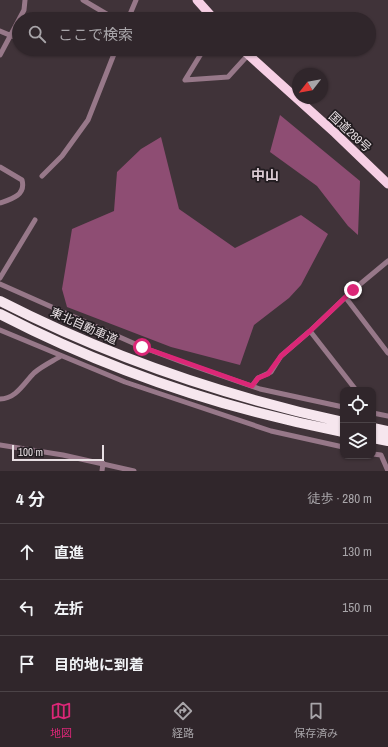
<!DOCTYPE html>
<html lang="ja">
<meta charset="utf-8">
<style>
:root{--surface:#30262b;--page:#3c3237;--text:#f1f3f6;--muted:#a8a5a9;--line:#4b4347;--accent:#db2777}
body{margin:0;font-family:"Archivo Narrow","Noto Sans JP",sans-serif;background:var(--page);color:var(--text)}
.controls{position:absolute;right:12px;bottom:12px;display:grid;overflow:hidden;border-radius:8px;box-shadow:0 1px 3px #0004}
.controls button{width:36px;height:36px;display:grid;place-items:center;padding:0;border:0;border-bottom:1px solid var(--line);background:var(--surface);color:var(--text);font:20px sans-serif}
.compass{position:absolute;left:292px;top:68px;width:36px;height:36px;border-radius:50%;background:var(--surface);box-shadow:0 1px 3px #0004;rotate:239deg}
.scale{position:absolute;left:12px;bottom:10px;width:92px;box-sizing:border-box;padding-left:4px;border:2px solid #e8dfe3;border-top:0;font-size:11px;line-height:14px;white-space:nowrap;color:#e8dfe3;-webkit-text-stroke:3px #221c20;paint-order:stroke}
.stop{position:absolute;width:12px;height:12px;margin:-9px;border:3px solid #db2777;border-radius:50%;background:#fff}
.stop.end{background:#db2777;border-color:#fff;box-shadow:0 1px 4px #0008}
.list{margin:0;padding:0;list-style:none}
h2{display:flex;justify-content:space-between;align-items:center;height:52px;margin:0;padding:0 16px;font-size:17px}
h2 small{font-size:13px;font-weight:400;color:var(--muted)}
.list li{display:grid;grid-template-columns:26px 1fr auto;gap:12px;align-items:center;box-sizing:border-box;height:56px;padding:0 16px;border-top:1px solid var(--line)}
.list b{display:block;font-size:15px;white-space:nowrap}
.list em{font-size:13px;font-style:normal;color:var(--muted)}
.icon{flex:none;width:22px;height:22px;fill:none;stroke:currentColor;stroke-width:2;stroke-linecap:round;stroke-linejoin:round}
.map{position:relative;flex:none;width:388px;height:471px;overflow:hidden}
.search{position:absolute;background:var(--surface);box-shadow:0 1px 3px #0004;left:12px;right:12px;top:12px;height:44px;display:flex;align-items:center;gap:10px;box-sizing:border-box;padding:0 14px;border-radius:22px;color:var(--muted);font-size:15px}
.sheet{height:220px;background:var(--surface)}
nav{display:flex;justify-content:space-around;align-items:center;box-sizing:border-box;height:56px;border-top:1px solid var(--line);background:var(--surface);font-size:11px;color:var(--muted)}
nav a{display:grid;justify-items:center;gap:2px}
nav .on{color:var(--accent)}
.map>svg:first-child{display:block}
.forest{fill:#8e4d73}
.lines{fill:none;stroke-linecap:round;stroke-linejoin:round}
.minor{stroke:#977889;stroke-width:5}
.trunk{stroke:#f6cfe4;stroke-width:9}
.motorway{stroke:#f6e6ee;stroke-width:10}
.route{stroke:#db2777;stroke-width:5}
.labels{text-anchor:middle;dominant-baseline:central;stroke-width:3.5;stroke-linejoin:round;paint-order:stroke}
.street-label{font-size:12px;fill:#e8dfe3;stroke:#221c20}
.quarter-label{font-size:14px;font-weight:bold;fill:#dcccd4;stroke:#221c20}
</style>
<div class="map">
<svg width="388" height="471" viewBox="0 0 388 471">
<rect width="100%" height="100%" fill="#403339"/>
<path class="forest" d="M280,115L360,181L358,235L348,226L317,186L270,152Z
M161,137L179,209L235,248L301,215L328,234L301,285L289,298L254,325L240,365L171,347L67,307L62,289L72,229L114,211L117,172L141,149Z"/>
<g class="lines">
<path class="minor" d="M83,0L115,19
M128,19L136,0
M201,19L208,12
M0,31L19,39
M73,49L97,52L116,51
M204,49L185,80L228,77L248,55
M0,55L24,10L25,0
M0,167L22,180C26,195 12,199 0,203
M42,176L62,156L88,120L116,49
M0,278L35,220
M0,284L142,347L182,362L260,389L343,407
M346,298L388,353
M0,330L125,382L271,431L343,447
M310,331L356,390
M252,386L258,378L271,372L281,356L310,331L353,290L388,261
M0,399C16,399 24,383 34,373C42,366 53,361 61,356
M373,413L388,416
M0,445L63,455L134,471
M373,454L381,455L388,471
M102,471L103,463"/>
<path class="trunk" d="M197,0L214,19
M242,49L335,133L388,184"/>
<path class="motorway" d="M0,301C109,357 224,396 343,422
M0,314C108,370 224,409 343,432
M373,428L388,431
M373,438L388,441"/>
</g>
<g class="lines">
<path class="route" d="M142,347L252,386L258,378L268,374L281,356L310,331L353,290"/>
</g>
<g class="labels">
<g class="street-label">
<text transform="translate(350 132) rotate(43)">国道289号</text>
<text transform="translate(84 326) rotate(24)">東北自動車道</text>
</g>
<g class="quarter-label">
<text x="265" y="175">中山</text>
</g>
</g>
</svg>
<div class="controls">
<button><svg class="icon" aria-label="locate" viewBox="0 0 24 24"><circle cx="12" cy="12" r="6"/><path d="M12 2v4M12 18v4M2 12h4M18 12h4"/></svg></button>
<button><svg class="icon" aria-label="layers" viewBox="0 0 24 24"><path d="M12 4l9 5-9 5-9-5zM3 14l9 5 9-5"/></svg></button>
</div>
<svg class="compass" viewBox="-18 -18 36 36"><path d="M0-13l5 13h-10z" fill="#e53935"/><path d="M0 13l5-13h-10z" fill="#a8a5a9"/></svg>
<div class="scale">100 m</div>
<div class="stop" style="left:142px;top:347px"></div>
<div class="stop end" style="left:353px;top:290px"></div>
<div class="search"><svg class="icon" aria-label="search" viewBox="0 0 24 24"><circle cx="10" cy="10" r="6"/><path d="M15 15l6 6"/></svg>ここで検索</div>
</div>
<section class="sheet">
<h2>4 分<small>徒歩 · 280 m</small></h2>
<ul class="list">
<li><svg class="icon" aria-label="ahead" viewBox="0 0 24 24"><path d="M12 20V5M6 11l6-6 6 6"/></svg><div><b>直進</b></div><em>130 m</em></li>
<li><svg class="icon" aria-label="left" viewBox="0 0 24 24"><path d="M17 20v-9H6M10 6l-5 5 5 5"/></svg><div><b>左折</b></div><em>150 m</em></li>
<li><svg class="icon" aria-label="arrive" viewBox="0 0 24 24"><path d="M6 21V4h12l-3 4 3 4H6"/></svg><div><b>目的地に到着</b></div></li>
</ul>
</section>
<nav>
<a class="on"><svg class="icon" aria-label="map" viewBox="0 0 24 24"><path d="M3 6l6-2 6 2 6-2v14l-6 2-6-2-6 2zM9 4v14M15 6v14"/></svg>地図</a>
<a><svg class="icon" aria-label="directions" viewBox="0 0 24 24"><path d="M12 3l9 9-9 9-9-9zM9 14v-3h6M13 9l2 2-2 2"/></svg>経路</a>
<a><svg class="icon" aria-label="saved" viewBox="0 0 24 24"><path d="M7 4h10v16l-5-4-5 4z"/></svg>保存済み</a>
</nav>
